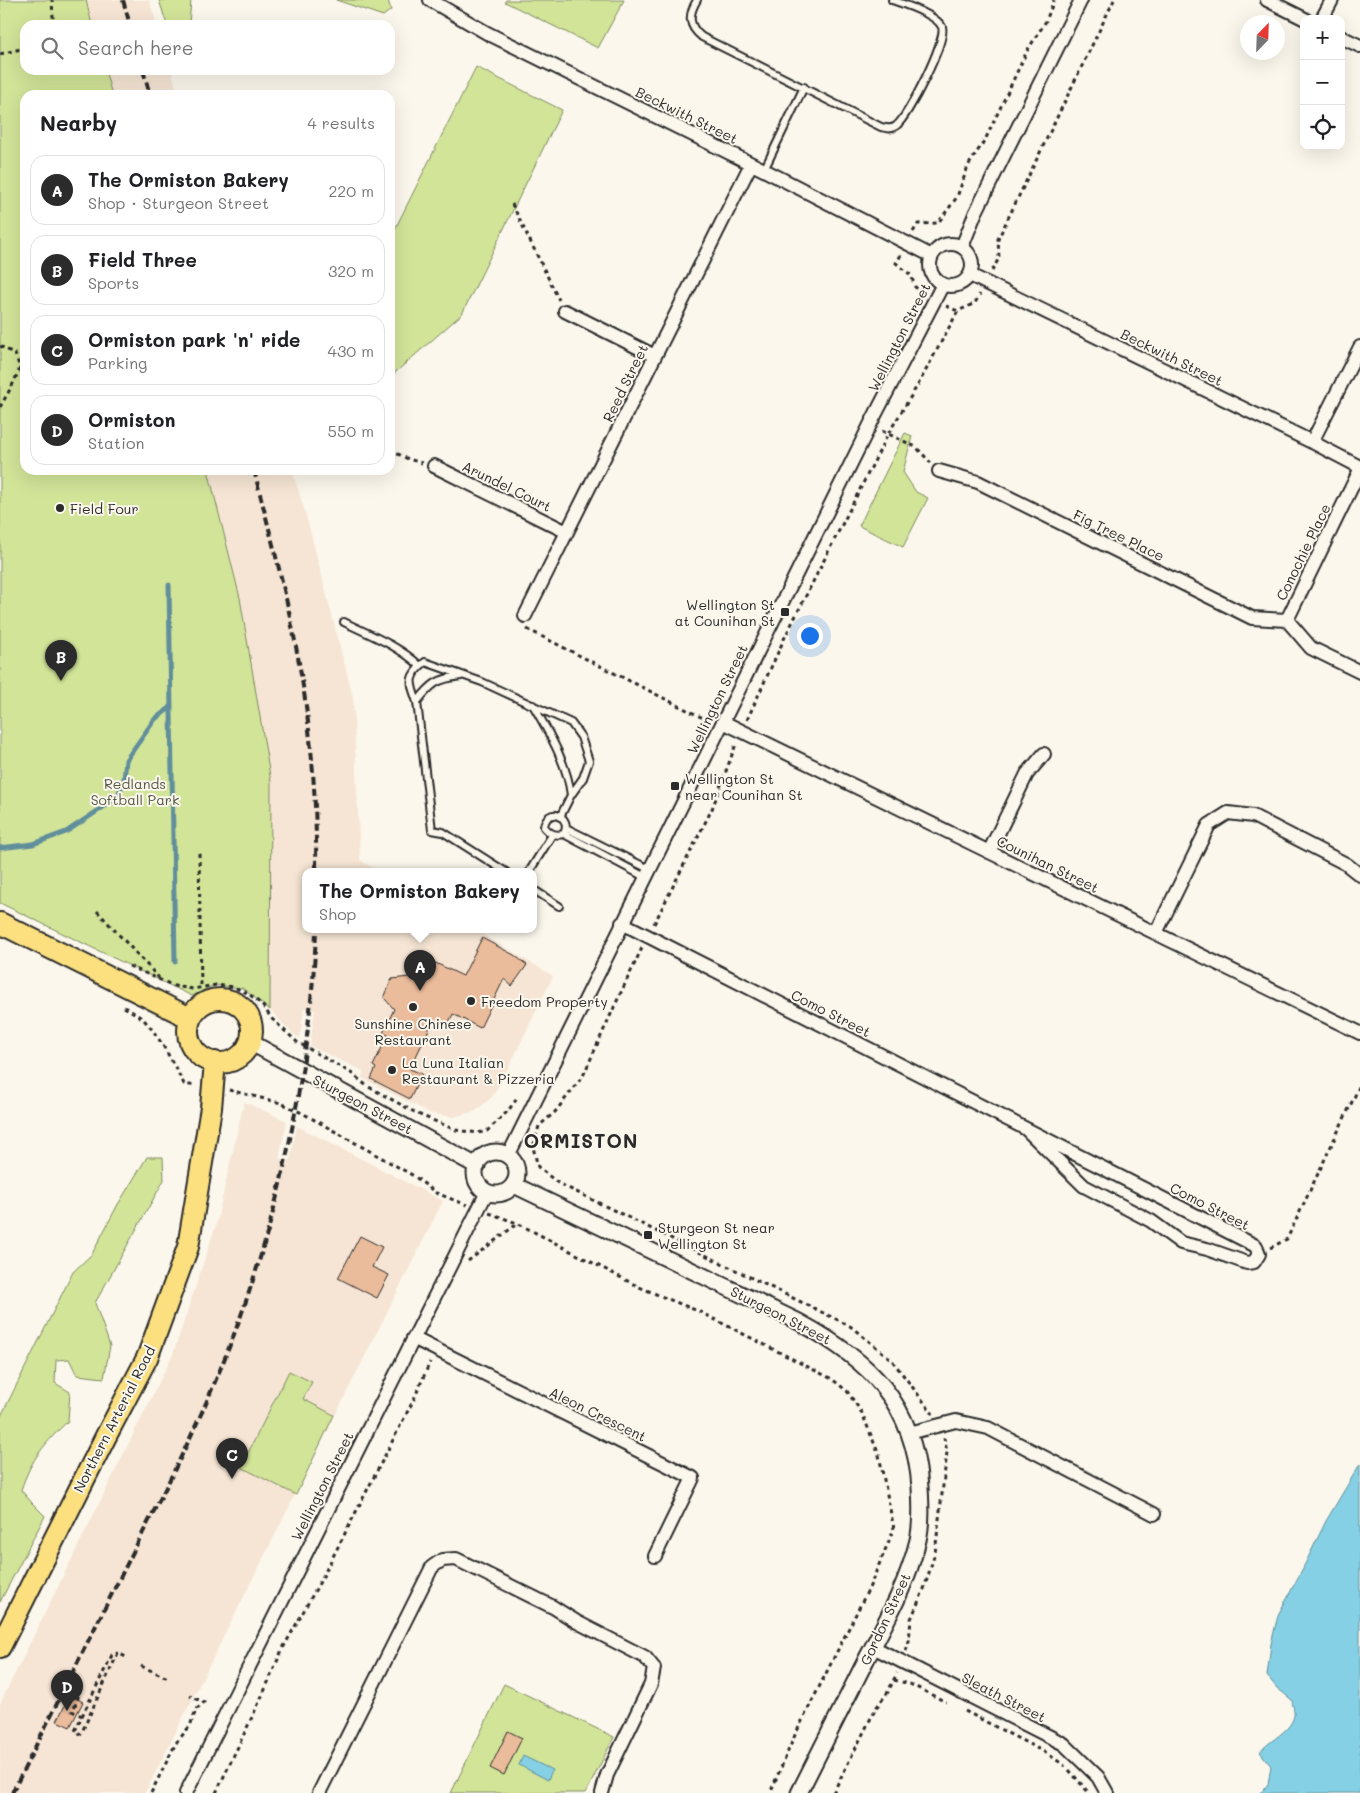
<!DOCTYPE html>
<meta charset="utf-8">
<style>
:root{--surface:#fff;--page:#f6f6f6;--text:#202124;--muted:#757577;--line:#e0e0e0;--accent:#2b2b2b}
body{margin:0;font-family:Mali,sans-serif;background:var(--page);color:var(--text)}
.controls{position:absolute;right:15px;top:15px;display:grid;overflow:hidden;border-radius:10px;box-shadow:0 5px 20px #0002}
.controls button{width:45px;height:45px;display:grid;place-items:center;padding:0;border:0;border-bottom:1px solid var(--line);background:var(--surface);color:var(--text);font:25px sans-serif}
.compass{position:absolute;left:1240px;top:15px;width:45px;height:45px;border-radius:50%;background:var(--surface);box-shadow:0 5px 20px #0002;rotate:23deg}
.you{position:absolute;left:809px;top:635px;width:18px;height:18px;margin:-12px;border:4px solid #fff;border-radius:50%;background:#1a73e8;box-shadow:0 0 0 8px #1a73e833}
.badge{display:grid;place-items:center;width:32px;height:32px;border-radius:50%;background:var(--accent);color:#fff;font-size:16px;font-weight:700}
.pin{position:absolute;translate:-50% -41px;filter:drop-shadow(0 1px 2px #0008)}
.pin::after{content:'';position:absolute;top:26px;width:18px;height:15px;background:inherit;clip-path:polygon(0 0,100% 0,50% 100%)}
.popup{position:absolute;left:302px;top:868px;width:235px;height:65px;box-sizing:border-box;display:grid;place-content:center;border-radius:10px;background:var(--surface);filter:drop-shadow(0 1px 4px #0005);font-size:16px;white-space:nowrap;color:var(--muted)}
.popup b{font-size:19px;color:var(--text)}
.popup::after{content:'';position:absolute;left:50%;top:100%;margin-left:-10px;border:10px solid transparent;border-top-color:var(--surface)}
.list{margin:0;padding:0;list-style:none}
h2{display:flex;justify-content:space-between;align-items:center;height:65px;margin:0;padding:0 20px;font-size:21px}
h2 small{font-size:16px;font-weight:400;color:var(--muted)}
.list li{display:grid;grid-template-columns:32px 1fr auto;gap:15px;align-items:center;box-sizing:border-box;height:70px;margin:0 10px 10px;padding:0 10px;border:1px solid var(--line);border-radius:15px}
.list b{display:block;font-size:19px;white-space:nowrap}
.list p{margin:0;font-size:16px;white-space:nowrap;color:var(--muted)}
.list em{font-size:16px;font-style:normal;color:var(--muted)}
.icon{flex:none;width:28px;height:28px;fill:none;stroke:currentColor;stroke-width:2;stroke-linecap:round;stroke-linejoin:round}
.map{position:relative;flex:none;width:1360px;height:1793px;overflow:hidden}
.search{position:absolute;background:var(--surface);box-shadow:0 5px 20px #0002;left:20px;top:20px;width:375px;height:55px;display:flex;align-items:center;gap:12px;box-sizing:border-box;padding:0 18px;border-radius:15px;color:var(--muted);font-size:19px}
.panel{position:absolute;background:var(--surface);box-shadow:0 5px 20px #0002;left:20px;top:90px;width:375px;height:385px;border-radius:15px}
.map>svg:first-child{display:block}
.built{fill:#f6e5d4}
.green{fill:#d1e498;stroke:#7e8862}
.water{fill:#85d0e5;stroke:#618e9b}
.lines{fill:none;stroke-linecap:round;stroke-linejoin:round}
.stream{stroke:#618e9b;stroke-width:5}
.building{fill:#ebbc9b;stroke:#2b2b2b}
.service-casing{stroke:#2b2b2b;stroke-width:10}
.minor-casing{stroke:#2b2b2b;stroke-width:16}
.tertiary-casing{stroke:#2b2b2b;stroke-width:19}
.primary-casing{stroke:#2b2b2b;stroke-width:24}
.path{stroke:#2b2b2b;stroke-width:3;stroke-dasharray:4 4;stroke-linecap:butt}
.service{stroke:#fbf7ec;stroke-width:6}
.minor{stroke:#fbf7ec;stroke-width:12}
.tertiary{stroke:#fbf7ec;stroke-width:15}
.primary{stroke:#fce080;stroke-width:20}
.rail{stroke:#2b2b2b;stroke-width:4;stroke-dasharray:8 4;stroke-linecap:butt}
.poi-dot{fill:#2b2b2b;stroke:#fbf7ec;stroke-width:2}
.labels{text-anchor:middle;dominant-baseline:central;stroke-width:4;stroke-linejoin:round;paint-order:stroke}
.street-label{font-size:14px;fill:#2b2b2b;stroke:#fbf7ec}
.poi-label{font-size:14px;fill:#2b2b2b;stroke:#fbf7ec;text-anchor:start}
.park-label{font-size:14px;fill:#545946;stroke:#fbf7ec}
.district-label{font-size:19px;font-weight:bold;letter-spacing:1px;fill:#2b2b2b;stroke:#fbf7ec}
</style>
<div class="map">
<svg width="1360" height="1793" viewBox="0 0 1360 1793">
<rect width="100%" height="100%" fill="#fbf7ec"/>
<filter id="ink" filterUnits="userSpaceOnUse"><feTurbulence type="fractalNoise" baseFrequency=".02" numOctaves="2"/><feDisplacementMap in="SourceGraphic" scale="10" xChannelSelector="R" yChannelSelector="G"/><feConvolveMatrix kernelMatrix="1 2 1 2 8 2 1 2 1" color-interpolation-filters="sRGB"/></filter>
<g filter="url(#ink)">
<path class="built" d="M86,0H149L157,25H92Z
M105,70H171L178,95H112Z
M208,470H292L306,515L353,697L360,860L380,872H306V930H476L553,976L505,1075L492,1097L476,1111L454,1117L432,1114L362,1078L363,1071L310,1046L315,1010L304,1008L300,1038L294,1035L270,1010L271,782L240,598Z
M244,1102L287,1121L279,1158L290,1160L297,1126L443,1201L145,1793H0V1704L173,1354L216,1225Z"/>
<path class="green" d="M0,0H86L92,25H25V70H105L112,95H25V470H208L240,598L271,782L270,1010L242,988L214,985L192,996L0,903Z
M159,0H191L189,25H167Z
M336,0H388L391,10L383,16Z
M506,0H624L598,48L505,2Z
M476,67L562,110L462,314L390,377V239Z
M905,433L912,436L903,472L916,492L928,498L903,547L859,526Z
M147,1157H163L164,1180L95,1303L110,1346L104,1378L77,1375L69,1359L56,1360L55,1383L70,1392L68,1421C45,1443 31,1459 21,1490L32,1503L45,1516L0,1602V1418L73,1272L92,1254L117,1206Z
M289,1371L312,1382L303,1399L334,1415L296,1495L241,1467Z
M504,1684L614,1737L586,1793H451Z"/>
<path class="water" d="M1360,1464V1793H1261L1268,1784L1271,1766L1260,1752C1269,1740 1292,1731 1294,1715C1295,1711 1292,1704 1292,1700L1277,1688L1267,1676L1271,1644L1278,1615L1303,1568L1326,1521Z
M523,1756L552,1770L548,1780L519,1765Z"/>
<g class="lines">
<path class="stream" d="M169,585L175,962
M0,848L33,844L66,832L117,798L124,780L126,760L155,719L171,707"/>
</g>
<path class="building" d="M482,938L514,955L527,965L512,986L504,979L480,1028L453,1014L446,1028L433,1021L410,1069L422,1074L410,1099L371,1079L376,1068L373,1066L388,1035L383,1033L394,1009L384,998L392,979L409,977L417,981L427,959L463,976Z
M360,1236L382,1247L372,1267L389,1275L377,1298L338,1278Z
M70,1695L83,1702L70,1727L57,1721Z
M508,1731L522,1738L504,1775L490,1768Z"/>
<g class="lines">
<defs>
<path id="service" d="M697,0C688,15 688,26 702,37L881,127C886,128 891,130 896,126C908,117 947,40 942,27C937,15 904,4 892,0
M764,170L804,87
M344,622C371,635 399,646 420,666
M417,702C432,683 437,679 461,676
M533,705C549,733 567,763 571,795
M566,828L649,869
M564,834C573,815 546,806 544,827C550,834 555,836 564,834L645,877
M506,872L443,832L432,830L417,702C410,682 407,677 425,662L482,682L571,723L581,737L589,761L583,778L571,795L560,817
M529,872L552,835
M534,890L559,906"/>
<path id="minor" d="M430,0L487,33L764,170L932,256
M1267,0L1305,19
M1322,19L1332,0
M1341,37L1360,46
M930 265a21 21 0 1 1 42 0a21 21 0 1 1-42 0Z
M962,247L975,214L1081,0
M970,275L1312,442L1360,467
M565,311L655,356
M1312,442L1360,347
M434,466L567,532
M1360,470L1287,620L1311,648L1360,672
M939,471L978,482L1252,618L1287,620
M525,616L751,164
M723,722L1360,1033
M989,852L1027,774L1044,754
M622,923L1256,1246L1259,1254L1254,1262L1247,1263L1207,1249L1181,1243L1151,1221L1084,1186L1026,1129
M1156,933L1209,825L1228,813L1253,816L1346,864L1360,875
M508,1156L870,425L943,284
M413,1338L693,1478L655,1556
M909,1433L956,1421L988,1428L1154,1514
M873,1647L1064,1744L1098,1777L1107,1793
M186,1793L487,1192
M319,1793L432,1567L442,1560L456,1559L553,1607L577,1622L645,1657L654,1668L651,1684L607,1775L602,1793"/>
<path id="tertiary" d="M250,1042L477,1166
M475 1173a21 21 0 1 1 42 0a21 21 0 1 1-42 0Z
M514,1185L799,1322C869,1360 914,1403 920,1487C921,1504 922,1523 918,1540C908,1582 887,1620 867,1658C844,1703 822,1748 799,1793"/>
<path id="primary" d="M0,923L190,1018
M188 1031a32 32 0 1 1 64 0a32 32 0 1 1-64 0Z
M0,1647L106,1436L147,1358L188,1247L211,1108L215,1062"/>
</defs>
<use href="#service" class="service-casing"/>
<use href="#minor" class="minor-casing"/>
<use href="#tertiary" class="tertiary-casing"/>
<use href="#primary" class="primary-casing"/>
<path class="path" d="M49,25L53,17L52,0
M0,54L25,48
M512,204L559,300
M913,232L918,224L938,223L957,197L968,166L986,138L1027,51L1046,21L1054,0
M901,255L896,263L911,275L915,287L924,293
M992,271L999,258L998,239L1114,0
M946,306L958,311
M0,346L15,354L20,368L12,386L0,407
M882,431L916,447L931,463
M390,450L408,459L422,463
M527,629L701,717L710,719
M747,720L785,637L888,434L919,383L958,311L975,303L980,294
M199,853L201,988
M97,911L159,978
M654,924L712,809L736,744
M642,948L616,1003L583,1076L555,1112L539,1126L533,1147L538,1167L558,1183L850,1326L891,1359L933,1414
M129,966L174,986L193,989L216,985L234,987L249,994L262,1005L272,1019L297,1042L351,1073L367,1086L420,1115L456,1130L478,1133L487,1131L507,1112L519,1096
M124,1007C131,1011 138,1015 144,1020C161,1038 172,1062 184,1084L196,1086
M229,1090L281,1103L304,1114L414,1176L436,1193L467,1205
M489,1213L517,1223L639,1287L700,1312L832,1379L847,1391L862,1413L879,1455L894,1529L870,1586L795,1735L770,1793
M1270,1248L1287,1239L1360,1085
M468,1261L517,1224
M906,1651L909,1641L911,1619L924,1589L935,1553L947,1452L944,1438
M141,1666L168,1678
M894,1680L910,1684L946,1702
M72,1682C83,1691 78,1700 72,1711L82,1716L75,1731L81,1734L118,1653L128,1658
M965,1711L1048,1754L1065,1766
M82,1716L112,1655L118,1653
M1069,1770L1089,1793
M151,1793L176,1743L190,1726L196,1710L204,1702L190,1696
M216,1793L263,1694L282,1650L322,1578L414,1399L430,1362
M833,1793L876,1708L888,1692L897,1673"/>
<use href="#service" class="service"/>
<use href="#minor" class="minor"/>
<use href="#tertiary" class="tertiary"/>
<use href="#primary" class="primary"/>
<path class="rail" d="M123,0L130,25
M143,70L150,95
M254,470C269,530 286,591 297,652C311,724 317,799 316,872
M12,1793C52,1714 91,1635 131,1556C161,1497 192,1438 217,1377C263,1268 292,1153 307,1036C311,1001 315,965 316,930"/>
</g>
</g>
<g class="poi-dot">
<circle cx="60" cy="508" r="5"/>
<rect x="780" y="607" width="10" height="10" rx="2.5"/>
<rect x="670" y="781" width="10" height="10" rx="2.5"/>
<circle cx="471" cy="1001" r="5"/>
<circle cx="413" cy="1007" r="5"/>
<circle cx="392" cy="1070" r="5"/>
<rect x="643" y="1230" width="10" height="10" rx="2.5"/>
</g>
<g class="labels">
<g class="street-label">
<text transform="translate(687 115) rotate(26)">Beckwith Street</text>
<text transform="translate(899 337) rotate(-63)">Wellington Street</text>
<text transform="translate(1172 357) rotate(26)">Beckwith Street</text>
<text transform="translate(625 383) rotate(-64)">Reed Street</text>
<text transform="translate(507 486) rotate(26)">Arundel Court</text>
<text transform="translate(1119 535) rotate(26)">Fig Tree Place</text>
<text transform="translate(1303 552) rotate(-64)">Conochie Place</text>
<text transform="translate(717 699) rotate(-64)">Wellington Street</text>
<text transform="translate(1048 864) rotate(26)">Counihan Street</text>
<text transform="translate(831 1013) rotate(27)">Como Street</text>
<text transform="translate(363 1104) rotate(28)">Sturgeon Street</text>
<text transform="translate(1210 1206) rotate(27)">Como Street</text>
<text transform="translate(781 1315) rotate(27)">Sturgeon Street</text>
<text transform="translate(598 1414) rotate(26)">Aleon Crescent</text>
<text transform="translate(114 1419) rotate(-63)">Northern Arterial Road</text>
<text transform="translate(322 1486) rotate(-63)">Wellington Street</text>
<text transform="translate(885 1619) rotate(-65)">Gordon Street</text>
<text transform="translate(1004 1697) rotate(27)">Sleath Street</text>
</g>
<g class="poi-label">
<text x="70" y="508">Field Four</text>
<text x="775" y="604" text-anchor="end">Wellington St<tspan x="775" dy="16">at Counihan St</tspan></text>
<text x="685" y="778">Wellington St<tspan x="685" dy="16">near Counihan St</tspan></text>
<text x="481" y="1001">Freedom Property</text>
<text x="413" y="1023" text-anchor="middle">Sunshine Chinese<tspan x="413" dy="16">Restaurant</tspan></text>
<text x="402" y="1062">La Luna Italian<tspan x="402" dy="16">Restaurant &amp; Pizzeria</tspan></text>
<text x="658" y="1227">Sturgeon St near<tspan x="658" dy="16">Wellington St</tspan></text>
</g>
<g class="park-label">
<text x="135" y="783">Redlands<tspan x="135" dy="16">Softball Park</tspan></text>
</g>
<g class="district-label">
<text x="581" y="1140">ORMISTON</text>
</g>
</g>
</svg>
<div class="controls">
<button>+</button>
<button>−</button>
<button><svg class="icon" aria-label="locate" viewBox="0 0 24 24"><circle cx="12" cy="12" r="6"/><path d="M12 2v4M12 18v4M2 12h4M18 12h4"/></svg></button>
</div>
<svg class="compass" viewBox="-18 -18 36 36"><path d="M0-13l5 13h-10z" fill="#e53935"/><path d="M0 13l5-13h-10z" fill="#757577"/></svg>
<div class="you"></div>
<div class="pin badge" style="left:420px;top:991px">A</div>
<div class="popup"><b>The Ormiston Bakery</b>Shop</div>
<div class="pin badge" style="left:61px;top:681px">B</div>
<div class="pin badge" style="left:232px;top:1479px">C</div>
<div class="pin badge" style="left:67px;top:1711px">D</div>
<div class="search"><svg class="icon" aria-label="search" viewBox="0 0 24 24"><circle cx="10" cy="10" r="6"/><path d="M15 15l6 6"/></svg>Search here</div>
<section class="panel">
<h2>Nearby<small>4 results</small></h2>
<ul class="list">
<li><span class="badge">A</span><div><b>The Ormiston Bakery</b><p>Shop · Sturgeon Street</p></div><em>220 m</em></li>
<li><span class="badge">B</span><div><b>Field Three</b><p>Sports</p></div><em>320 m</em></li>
<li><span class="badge">C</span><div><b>Ormiston park 'n' ride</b><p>Parking</p></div><em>430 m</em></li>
<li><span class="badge">D</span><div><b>Ormiston</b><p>Station</p></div><em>550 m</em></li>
</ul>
</section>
</div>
